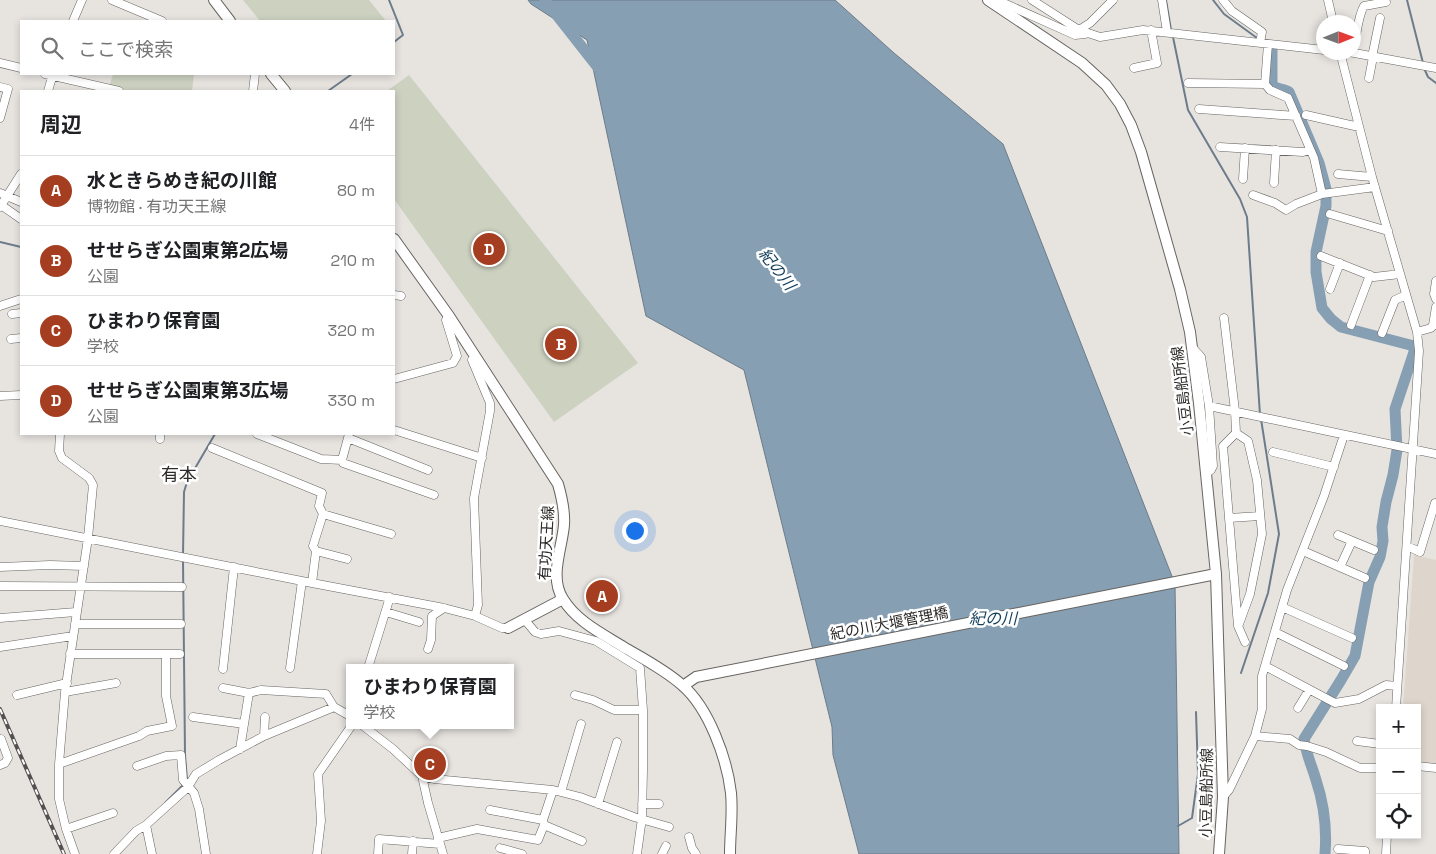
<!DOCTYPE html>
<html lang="ja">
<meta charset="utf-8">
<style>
:root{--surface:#fff;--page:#f2f2f2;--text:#202124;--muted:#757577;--line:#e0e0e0;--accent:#a53d20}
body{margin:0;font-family:"Space Grotesk","Noto Sans JP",sans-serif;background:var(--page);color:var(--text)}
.controls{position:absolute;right:15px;bottom:15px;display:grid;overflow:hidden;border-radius:0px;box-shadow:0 2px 8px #0003}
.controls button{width:45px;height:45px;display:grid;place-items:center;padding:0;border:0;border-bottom:1px solid var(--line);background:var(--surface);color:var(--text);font:25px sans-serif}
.compass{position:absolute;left:1316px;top:15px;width:45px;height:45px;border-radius:50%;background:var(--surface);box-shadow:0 2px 8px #0003;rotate:89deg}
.you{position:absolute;left:634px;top:530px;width:18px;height:18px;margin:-12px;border:4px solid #fff;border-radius:50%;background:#1a73e8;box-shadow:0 0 0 8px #1a73e833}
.badge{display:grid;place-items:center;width:32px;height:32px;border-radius:50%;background:var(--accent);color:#fff;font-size:16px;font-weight:700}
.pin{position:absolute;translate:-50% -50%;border:2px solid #fff;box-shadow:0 1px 5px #0006}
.popup{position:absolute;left:346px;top:664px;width:168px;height:65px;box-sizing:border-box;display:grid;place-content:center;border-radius:0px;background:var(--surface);filter:drop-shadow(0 1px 4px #0005);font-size:16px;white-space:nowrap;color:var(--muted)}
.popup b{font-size:19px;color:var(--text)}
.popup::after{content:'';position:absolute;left:50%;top:100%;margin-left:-10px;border:10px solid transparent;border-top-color:var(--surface)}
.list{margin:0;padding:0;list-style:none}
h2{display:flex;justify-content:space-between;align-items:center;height:65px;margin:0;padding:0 20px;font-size:21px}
h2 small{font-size:16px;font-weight:400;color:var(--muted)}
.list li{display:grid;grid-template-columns:32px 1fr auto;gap:15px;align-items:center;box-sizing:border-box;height:70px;padding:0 20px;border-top:1px solid var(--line)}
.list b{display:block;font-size:19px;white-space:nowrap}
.list p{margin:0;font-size:16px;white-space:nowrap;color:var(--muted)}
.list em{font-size:16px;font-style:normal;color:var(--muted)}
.icon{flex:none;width:28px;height:28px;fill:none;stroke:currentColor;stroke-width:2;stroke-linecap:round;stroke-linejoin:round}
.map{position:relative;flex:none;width:1436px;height:854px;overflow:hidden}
.search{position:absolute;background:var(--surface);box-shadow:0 2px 8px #0003;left:20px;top:20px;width:375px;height:55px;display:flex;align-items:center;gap:12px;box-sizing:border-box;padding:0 18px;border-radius:0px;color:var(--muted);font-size:19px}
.panel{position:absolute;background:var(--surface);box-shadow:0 2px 8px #0003;left:20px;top:90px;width:375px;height:345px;border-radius:0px}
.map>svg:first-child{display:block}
.built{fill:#ded6cc}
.green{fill:#ccd1c0}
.water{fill:#879fb3;stroke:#6c7c8a}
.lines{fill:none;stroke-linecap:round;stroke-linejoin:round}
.stream{stroke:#6c7c8a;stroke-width:2}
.river{stroke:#879fb3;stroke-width:11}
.street-casing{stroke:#676461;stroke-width:9}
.secondary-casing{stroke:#676461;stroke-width:12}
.street{stroke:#fff;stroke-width:8}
.secondary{stroke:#fff;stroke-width:10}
.rail-casing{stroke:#53504f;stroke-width:4}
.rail{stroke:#fff;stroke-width:2;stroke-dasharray:5.5;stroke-linecap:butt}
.labels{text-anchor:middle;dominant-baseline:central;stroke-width:5;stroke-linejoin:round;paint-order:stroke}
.street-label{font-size:15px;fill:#2d2b2a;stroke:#fff}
.water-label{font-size:16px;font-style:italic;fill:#133f5c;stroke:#fff}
.quarter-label{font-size:18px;fill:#2d2b2a;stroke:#fff}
</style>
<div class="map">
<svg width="1436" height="854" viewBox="0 0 1436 854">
<rect width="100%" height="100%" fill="#e7e4e0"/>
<path class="built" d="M1414,555L1436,560V768L1417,765V708H1403Z"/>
<path class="green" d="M243,0H369L386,21H260Z
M113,74H194L192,91H108Z
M409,75L638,363L554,422L394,199V91H387Z"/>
<path class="water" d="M528,0H835L894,53L1003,144L1175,584L1179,854H859L833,755L832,727L744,370L646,316L587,40L531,4Z"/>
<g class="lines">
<path class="stream" d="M389,0L403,35L394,42
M1166,0L1171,30
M1213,0L1224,14L1257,38
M1407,0L1423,63
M1173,37L1188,110L1240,199L1247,217L1260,415
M1424,68L1428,77L1436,83
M328,91L352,74
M0,242L21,247
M183,555L184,492L187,482L215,434
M183,560L185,755L187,780
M1241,673L1268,593L1279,534L1261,419
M165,803L184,784
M1178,826L1192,818L1198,774L1196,712"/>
<path class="river" d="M545,0L600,70
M1272,49V85C1276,90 1284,88 1289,92L1319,163L1326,189V206L1316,252V272L1322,308L1331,319L1341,327L1414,346V352L1395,409L1397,450L1393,475L1386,502L1382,527L1383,541L1380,557L1369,582L1355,656L1341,680L1304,739C1306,754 1312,766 1316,780C1324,804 1327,829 1325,854"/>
<defs>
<path id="street" d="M112,0L162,21
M997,0L1075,35L1085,34
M1032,0L1079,30L1100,37L1143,30L1324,50
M1162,0L1167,32
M1223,0L1232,11L1262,32L1260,43
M1328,0L1333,22
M73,21L82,0
M1079,30L1090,23L1113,0
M1354,46C1357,33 1358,16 1364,6L1386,2L1385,0
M1340,52L1372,177L1417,332L1419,351L1396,708
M1349,52L1436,68
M1372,57L1380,18
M0,63L21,68
M1134,68L1157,63L1151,30
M45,74L119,91
M1369,78L1373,57
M1188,83L1265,84
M0,87L8,89L0,118
M48,91L53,74
M253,91L255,74
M1199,109L1296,116
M1306,115L1359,127
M1220,147L1303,152L1310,150
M1338,174L1372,177
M1243,179L1245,148
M1274,183L1276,150
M0,193L21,202
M1322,194L1375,187
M1253,195L1275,203L1286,210L1296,204L1322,194L1314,158L1288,98L1270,90L1265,84L1268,44
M1,205L21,219
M0,207L21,174
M1330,214L1388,231
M1321,256L1374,277L1400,274
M1436,281L1434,294L1436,299
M1330,289L1340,263
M394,295L401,296
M0,306L21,299
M12,314L21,313
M1224,318L1235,411L1236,433L1223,446L1238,626L1245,642
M1351,325L1370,275
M1433,325L1436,307
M1417,332L1431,328L1433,325H1436
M1382,333L1395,300L1406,295
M11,339L21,338
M1192,347L1201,357L1209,406
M472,360L490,403V411L474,498L478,605L475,616
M394,379L453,363L457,356L446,320L449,316
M0,396L21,395
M394,430L482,458
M1236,433L1248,441L1257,480L1262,534L1250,594L1239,624
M60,434L59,451L62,458L89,478L93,485L88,538L65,692L59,764V799L66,829L75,854
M160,434V439
M257,434L321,459L342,460
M349,434L342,460L343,463L434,495
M348,438L428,470
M212,448L322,493L319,506L323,514L313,546L316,551L312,583
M1273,452L1334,467
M1206,473L1211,470L1213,466L1209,406L1436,454
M323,514L391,534
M1229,518L1260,516
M0,521L312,583L444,608L475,616L502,628H508
M1338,535L1374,550
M1407,546L1420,552L1435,503
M316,551L347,559
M1303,551L1365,578
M0,567L50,565L84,566
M1340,567L1352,541
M0,586L182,587
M1282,607L1352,638
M386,612L419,622
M0,618L76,612
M524,619L535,632L541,634L559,631L596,641L640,668L643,710V770L642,818L637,854
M75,624H181
M1275,632L1344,666
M0,647L73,636
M428,649L431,640L432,616L444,608
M70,654H180
M1265,666L1335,703L1359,699L1386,685L1397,686
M290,668L302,581
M368,668L390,597
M223,669L234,567
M223,688L249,693L240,749
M65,692L116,683
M249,693L261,690L326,694L334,707
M17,695L67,683
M575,695L593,700L614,710H643
M1298,708L1309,690
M193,717L244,724
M362,725L393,749L422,776L434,779L553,790L580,797L634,817L669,827
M264,736L265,717
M1255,736L1290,739L1299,745L1307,746L1326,752L1360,768H1380
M1357,741L1380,744
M59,764L139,736L147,731L172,726L166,696V654
M0,765L5,763L8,758L1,739
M137,766L166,756L181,755L183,780L194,793L199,809L206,854
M1417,766L1436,768
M422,776L428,803L443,854
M561,792L581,724
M1223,797L1229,790L1255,736L1262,709V676L1287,590L1324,496L1344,435
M598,804L617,742
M642,804H659
M490,810L543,820
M146,825L152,854
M544,825L582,841
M66,829L113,813
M689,837L692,848L696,854
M438,838L477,829L538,840L544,825L543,820L553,790
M500,848L522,854
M1338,849L1365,851V854
M114,854L136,831L146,825L187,788L196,774L219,760L264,736L334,707L350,716
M317,854L321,821L318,774L352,725
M378,854L379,839L440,844
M412,854L413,841
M662,854L666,846
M1386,854L1387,835"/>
<path id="secondary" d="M214,0L230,21
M988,0L1082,63L1106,85L1120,104L1131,125L1141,152L1180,289L1190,332L1199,403L1216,574L1223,797L1219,854
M271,74L285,91
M394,239L449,316L558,484C562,498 565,511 564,525C562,549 549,577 563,599C577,622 603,634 625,648C644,659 665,670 682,685C709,708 727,759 731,793C733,813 730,834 730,854
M508,628L563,599
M683,686L696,677L1216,574"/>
</defs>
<use href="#street" class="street-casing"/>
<use href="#secondary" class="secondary-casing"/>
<use href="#street" class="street"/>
<use href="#secondary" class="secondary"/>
<defs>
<path id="rail" d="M0,709L64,854"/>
</defs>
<use href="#rail" class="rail-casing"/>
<use href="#rail" class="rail"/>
</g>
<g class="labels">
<g class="street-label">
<text transform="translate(1182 391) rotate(-97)">小豆島船所線</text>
<text transform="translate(546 543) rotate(-87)">有功天王線</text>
<text transform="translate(889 623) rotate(-11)">紀の川大堰管理橋</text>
<text transform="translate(1206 793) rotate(-89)">小豆島船所線</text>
</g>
<g class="water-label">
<text transform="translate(777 269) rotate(52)">紀の川</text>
<text x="993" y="618">紀の川</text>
</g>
<g class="quarter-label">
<text x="179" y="474">有本</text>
</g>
</g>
</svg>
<div class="controls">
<button>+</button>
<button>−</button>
<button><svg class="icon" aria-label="locate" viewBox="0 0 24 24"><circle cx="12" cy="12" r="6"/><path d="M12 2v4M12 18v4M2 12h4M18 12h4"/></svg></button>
</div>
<svg class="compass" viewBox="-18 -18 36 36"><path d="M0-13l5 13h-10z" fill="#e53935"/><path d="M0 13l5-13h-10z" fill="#757577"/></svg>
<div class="you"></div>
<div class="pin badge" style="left:602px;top:596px">A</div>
<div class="pin badge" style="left:561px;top:344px">B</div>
<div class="pin badge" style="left:430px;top:764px">C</div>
<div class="popup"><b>ひまわり保育園</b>学校</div>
<div class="pin badge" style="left:489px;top:249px">D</div>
<div class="search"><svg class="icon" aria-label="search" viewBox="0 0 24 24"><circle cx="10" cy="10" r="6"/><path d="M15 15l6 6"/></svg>ここで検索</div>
<section class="panel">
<h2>周辺<small>4件</small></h2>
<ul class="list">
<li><span class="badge">A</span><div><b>水ときらめき紀の川館</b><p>博物館 · 有功天王線</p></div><em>80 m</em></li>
<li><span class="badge">B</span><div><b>せせらぎ公園東第2広場</b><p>公園</p></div><em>210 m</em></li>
<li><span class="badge">C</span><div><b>ひまわり保育園</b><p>学校</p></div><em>320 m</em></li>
<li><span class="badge">D</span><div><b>せせらぎ公園東第3広場</b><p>公園</p></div><em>330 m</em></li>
</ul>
</section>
</div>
